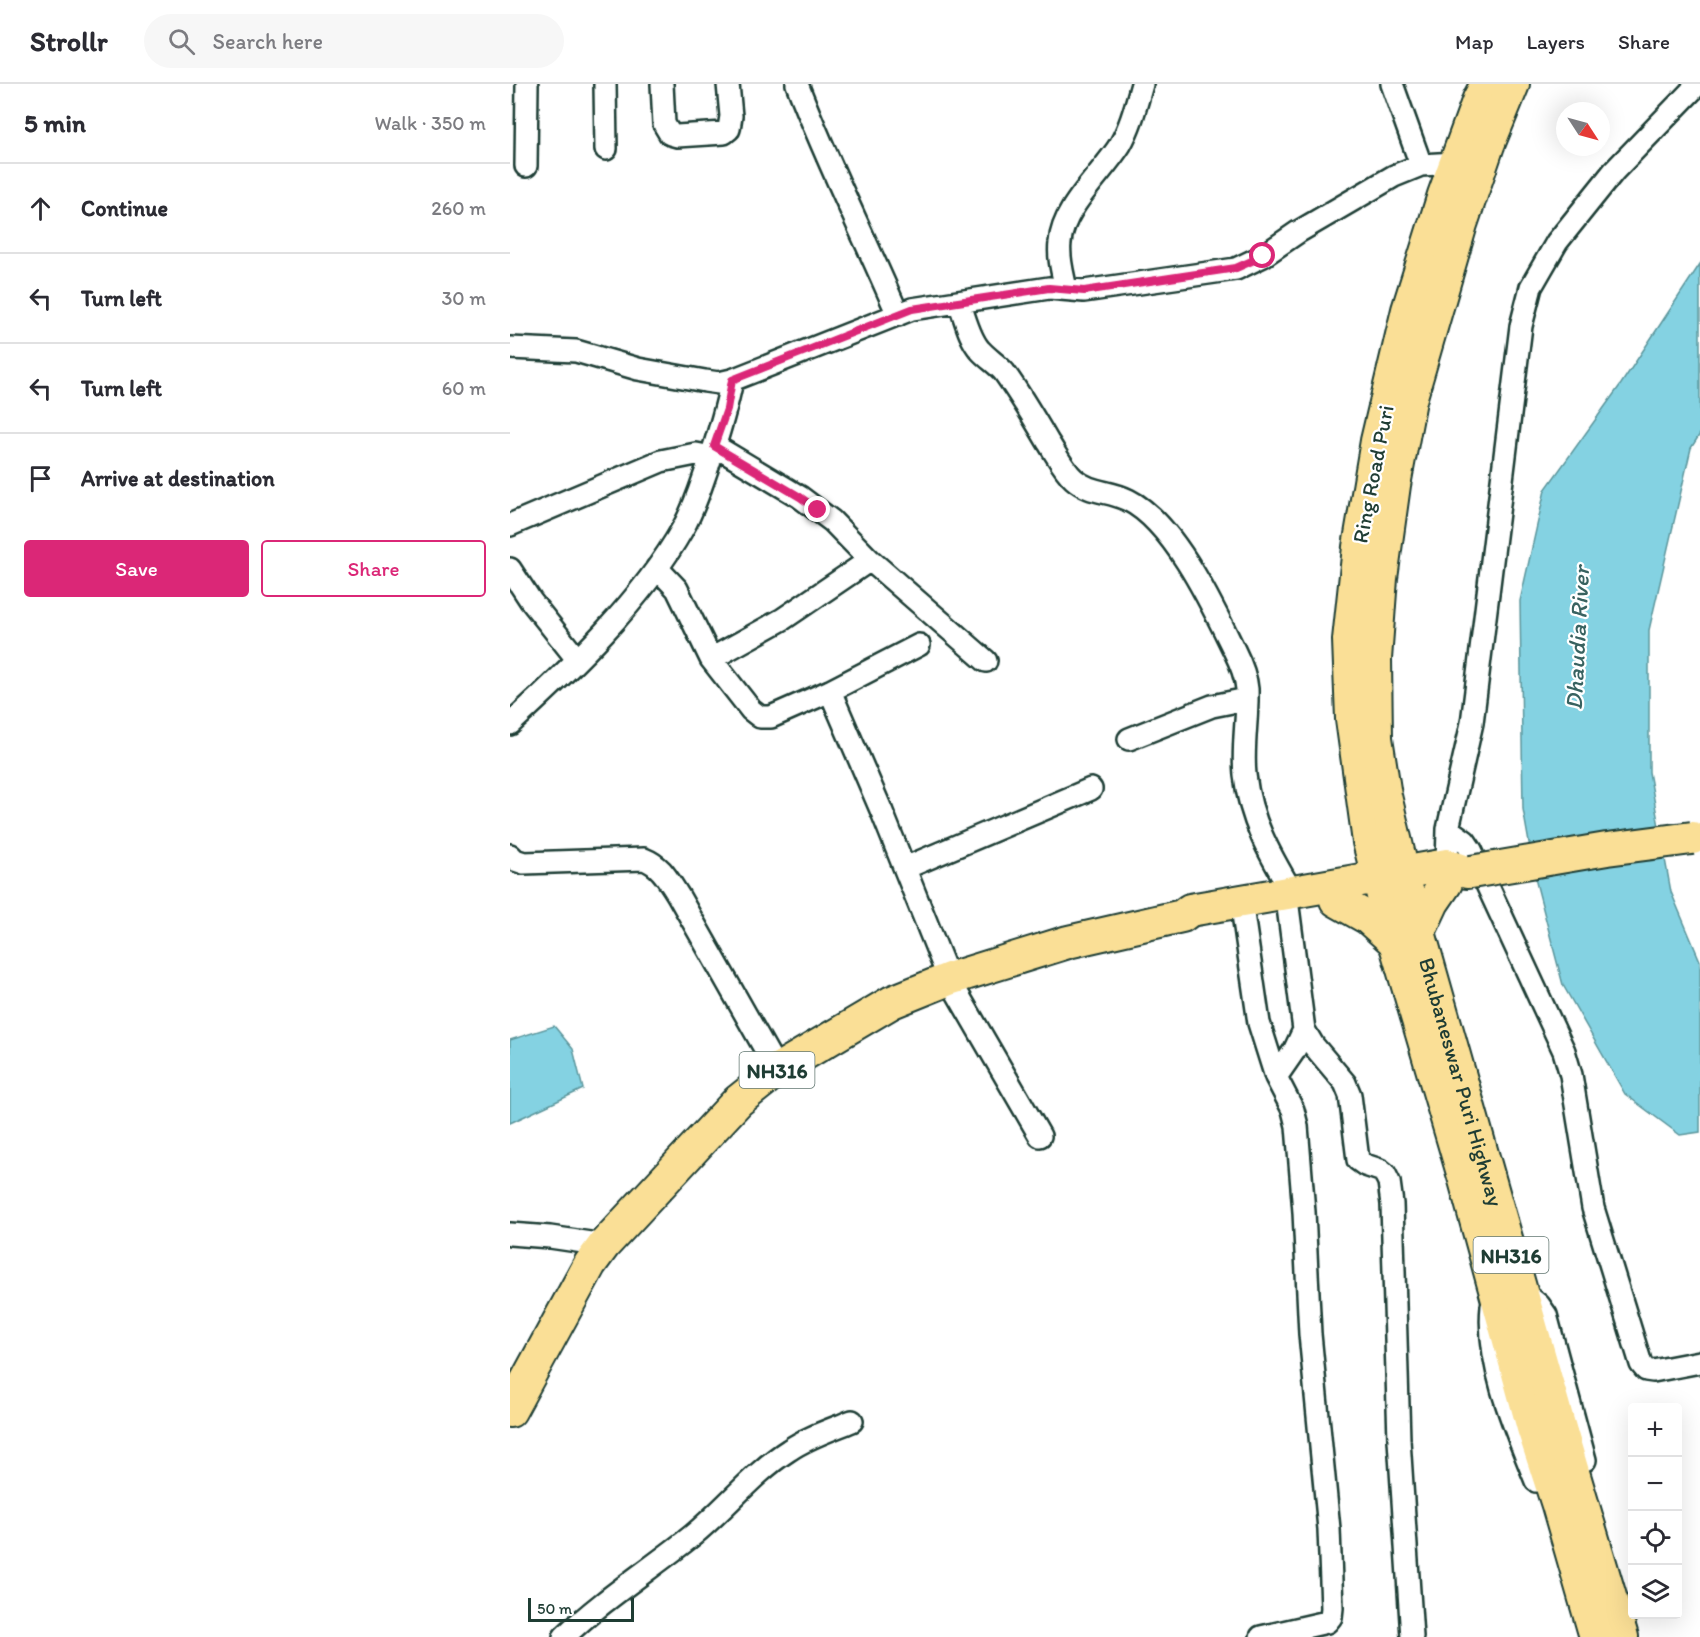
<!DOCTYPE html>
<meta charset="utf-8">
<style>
:root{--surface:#fff;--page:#f7f7f7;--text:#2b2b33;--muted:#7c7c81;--line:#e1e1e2;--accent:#db2777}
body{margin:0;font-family:Itim,sans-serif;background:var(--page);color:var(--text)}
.controls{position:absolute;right:18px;bottom:18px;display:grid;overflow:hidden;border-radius:6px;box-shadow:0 6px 24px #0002}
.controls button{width:54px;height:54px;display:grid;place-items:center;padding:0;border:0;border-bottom:2px solid var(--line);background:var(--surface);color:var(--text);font:30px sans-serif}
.compass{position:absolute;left:1046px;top:18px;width:54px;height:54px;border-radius:50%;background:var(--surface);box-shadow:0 6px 24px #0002;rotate:126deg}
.scale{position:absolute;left:18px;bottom:15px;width:106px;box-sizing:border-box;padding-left:6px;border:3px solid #1f3d34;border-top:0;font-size:16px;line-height:21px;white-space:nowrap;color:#1f3d34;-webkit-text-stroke:4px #fff;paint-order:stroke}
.stop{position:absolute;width:18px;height:18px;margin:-14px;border:4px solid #db2777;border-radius:50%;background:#fff}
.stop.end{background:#db2777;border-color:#fff;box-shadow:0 2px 6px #0008}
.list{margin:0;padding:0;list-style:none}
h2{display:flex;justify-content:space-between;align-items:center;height:78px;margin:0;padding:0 24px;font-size:26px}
h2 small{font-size:20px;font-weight:400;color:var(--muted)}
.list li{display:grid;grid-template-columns:39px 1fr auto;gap:18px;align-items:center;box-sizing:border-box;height:90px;padding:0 24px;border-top:2px solid var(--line)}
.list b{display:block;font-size:22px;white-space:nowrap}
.list em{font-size:20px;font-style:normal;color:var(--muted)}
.actions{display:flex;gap:12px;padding:18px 24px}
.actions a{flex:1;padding:14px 0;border:2px solid var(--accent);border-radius:6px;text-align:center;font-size:21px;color:var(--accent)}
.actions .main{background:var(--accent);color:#fff}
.icon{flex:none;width:33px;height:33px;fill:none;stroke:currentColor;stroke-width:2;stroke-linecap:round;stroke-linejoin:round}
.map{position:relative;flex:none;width:1190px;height:1553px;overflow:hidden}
header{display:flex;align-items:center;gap:36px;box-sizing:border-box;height:84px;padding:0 30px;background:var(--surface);border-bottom:2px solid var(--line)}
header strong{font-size:28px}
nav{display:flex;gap:33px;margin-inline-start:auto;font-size:21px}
.search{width:420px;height:54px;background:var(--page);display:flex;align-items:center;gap:15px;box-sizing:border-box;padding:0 21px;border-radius:33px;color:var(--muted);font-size:22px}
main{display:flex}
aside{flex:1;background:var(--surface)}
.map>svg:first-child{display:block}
.water{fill:#84d2e2;stroke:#5c969c;stroke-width:1.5}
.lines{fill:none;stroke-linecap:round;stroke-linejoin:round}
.minor-casing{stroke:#1f3d34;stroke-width:26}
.highway-casing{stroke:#1f3d34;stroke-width:36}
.minor{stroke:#fff;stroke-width:21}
.highway{stroke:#fadf96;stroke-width:32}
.highway-bridge-casing{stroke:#1f3d34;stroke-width:36;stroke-linecap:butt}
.highway-bridge{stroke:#fadf96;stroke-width:32}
.route{stroke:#db2777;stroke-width:8}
.labels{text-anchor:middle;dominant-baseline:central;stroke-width:4.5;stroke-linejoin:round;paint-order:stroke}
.shield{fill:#fff;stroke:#627771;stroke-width:1.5}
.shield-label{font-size:21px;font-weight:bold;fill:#1f3d34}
.street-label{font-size:22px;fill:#1f3d34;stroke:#fff}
.water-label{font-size:24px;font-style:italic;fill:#386260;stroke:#fff}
</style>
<header>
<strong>Strollr</strong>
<div class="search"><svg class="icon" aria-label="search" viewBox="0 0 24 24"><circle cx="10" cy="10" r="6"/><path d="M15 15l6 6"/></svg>Search here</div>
<nav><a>Map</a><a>Layers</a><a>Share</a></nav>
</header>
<main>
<aside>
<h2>5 min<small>Walk · 350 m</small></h2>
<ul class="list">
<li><svg class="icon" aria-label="ahead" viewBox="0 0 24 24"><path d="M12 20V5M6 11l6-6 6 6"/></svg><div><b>Continue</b></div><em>260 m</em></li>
<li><svg class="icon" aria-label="left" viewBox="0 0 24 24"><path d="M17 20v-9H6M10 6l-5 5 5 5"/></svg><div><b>Turn left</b></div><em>30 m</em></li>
<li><svg class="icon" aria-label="left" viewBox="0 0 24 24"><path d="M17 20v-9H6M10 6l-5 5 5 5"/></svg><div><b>Turn left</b></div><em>60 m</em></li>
<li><svg class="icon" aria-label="arrive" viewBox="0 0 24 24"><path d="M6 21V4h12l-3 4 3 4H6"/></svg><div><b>Arrive at destination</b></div></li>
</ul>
<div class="actions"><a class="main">Save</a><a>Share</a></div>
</aside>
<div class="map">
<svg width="1190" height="1553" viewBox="0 0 1190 1553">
<rect width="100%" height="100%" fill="#fff"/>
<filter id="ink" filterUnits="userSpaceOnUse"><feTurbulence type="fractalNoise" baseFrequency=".0167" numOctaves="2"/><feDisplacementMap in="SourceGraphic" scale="12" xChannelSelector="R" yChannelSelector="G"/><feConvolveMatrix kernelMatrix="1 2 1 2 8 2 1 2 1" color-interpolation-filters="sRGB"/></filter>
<g filter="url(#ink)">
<path class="water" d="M1190,180V350L1181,364L1139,546V688L1161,808L1190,877V1048L1170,1051L1115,1010L1053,901L1026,798L1013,725L1010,517L1035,406L1111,300Z
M44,942L63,965L73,1005L0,1039V956Z"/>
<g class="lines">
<defs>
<path id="minor" d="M95,0L96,65
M152,0L154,40L160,50L167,52L214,49L219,45L221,32L218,0
M287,0C317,78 355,154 388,231
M882,0L911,81
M16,82L17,0
M556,205C553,190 548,175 550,159C552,124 592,90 610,61C621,42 626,21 632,0
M449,218C455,233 459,254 470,266C477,274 487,280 494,288C510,310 524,334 538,358C546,370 553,385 564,395C581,410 599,406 618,416C664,439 702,521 724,566C730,578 736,592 737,605C738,634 732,663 735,691C740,736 760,771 782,808
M0,264L66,267L128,285L195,297L209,299L222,296L402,225L539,204L574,207L726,185L753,172L788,148L884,92L911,81L946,79
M205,362L290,413L322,437L360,476L476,577
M0,441L151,377L186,370L201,373
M147,484L167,505L201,575L241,626L250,633H261L320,607L409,561
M0,485L21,517L67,575
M201,575L273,535L360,476
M320,607L372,728L439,895L530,1052
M0,640C61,584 132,517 173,444C184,425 190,405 197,385C207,355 216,327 222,296
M619,655L702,622L737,615
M938,745L955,757L961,766L1054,967L1061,991L1083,1124L1131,1280L1136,1286L1143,1287L1190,1278
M0,771L5,776L14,779L134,775C152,782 158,796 168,811L267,986
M937,781L938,745L962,639L1011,242L1021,203L1047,158L1104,87L1188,0
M395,784L581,705
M778,823L794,946L803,961L835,999L840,1011L848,1076L855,1081L870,1086L875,1090L879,1098L882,1120L889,1356L902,1553
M733,830L749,939L766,993L783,1026L787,1042L794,1128L800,1250L819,1445L822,1524L821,1533L817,1538L751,1553
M766,993L784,967L794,946
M0,1150L40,1153L94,1161
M1013,1208L1029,1221L1036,1231L1075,1376
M982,1222C976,1279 1005,1345 1026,1397
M54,1553C93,1515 141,1485 183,1451C216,1424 243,1389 279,1366C298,1353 320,1346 342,1337"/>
<g id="highway">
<path d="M977,0L969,15L934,111L898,226L867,357L849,463L839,556L842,635L859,758L885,858L955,1096L1023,1344L1048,1421L1086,1553"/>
<path id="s1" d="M1003,0L978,61L951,140L900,316L884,401L871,494L865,575L866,654L875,712L897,806L1051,1348L1112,1553"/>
<path d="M826,816L858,834L885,858"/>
<path d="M909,848L923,818L936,799"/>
<path d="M0,1327L80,1180L94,1161L228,1017L267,986L382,918L439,895L558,858L672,832L680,826L937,781L957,788"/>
</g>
</defs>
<use href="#minor" class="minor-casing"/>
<use href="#highway" class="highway-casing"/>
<use href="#minor" class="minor"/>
<use href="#highway" class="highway"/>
<defs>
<path id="highway-bridge" d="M961,788L1097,765L1182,754"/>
</defs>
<use href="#highway-bridge" class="highway-bridge-casing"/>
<use href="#highway-bridge" class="highway-bridge"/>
</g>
</g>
<g class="lines" filter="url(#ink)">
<path class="route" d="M308,426L290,413L204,362L217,325L222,296L402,225L539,204L574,207L726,184L753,172"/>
</g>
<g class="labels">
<g class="shield">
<rect x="229.5" y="968" width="75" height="36" rx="4.5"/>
<rect x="963.5" y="1153" width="75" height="36" rx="4.5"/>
</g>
<g class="shield-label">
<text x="267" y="986">NH316</text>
<text x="1001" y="1171">NH316</text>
</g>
<g class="street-label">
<text transform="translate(863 390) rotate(-79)">Ring Road Puri</text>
<text stroke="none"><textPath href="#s1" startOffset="1028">Bhubaneswar Puri Highway</textPath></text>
</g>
<g class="water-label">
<text transform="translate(1067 554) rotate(-87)">Dhaudia River</text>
</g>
</g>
</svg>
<div class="controls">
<button>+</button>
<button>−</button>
<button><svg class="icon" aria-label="locate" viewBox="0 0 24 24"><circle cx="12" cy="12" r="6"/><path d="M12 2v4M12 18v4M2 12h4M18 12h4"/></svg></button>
<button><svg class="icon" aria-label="layers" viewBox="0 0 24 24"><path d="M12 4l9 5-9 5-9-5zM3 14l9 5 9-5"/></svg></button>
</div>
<svg class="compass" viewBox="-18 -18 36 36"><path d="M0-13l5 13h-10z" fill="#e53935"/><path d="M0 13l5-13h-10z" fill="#7c7c81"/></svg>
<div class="scale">50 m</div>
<div class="stop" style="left:753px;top:172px"></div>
<div class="stop end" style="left:308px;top:426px"></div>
</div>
</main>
